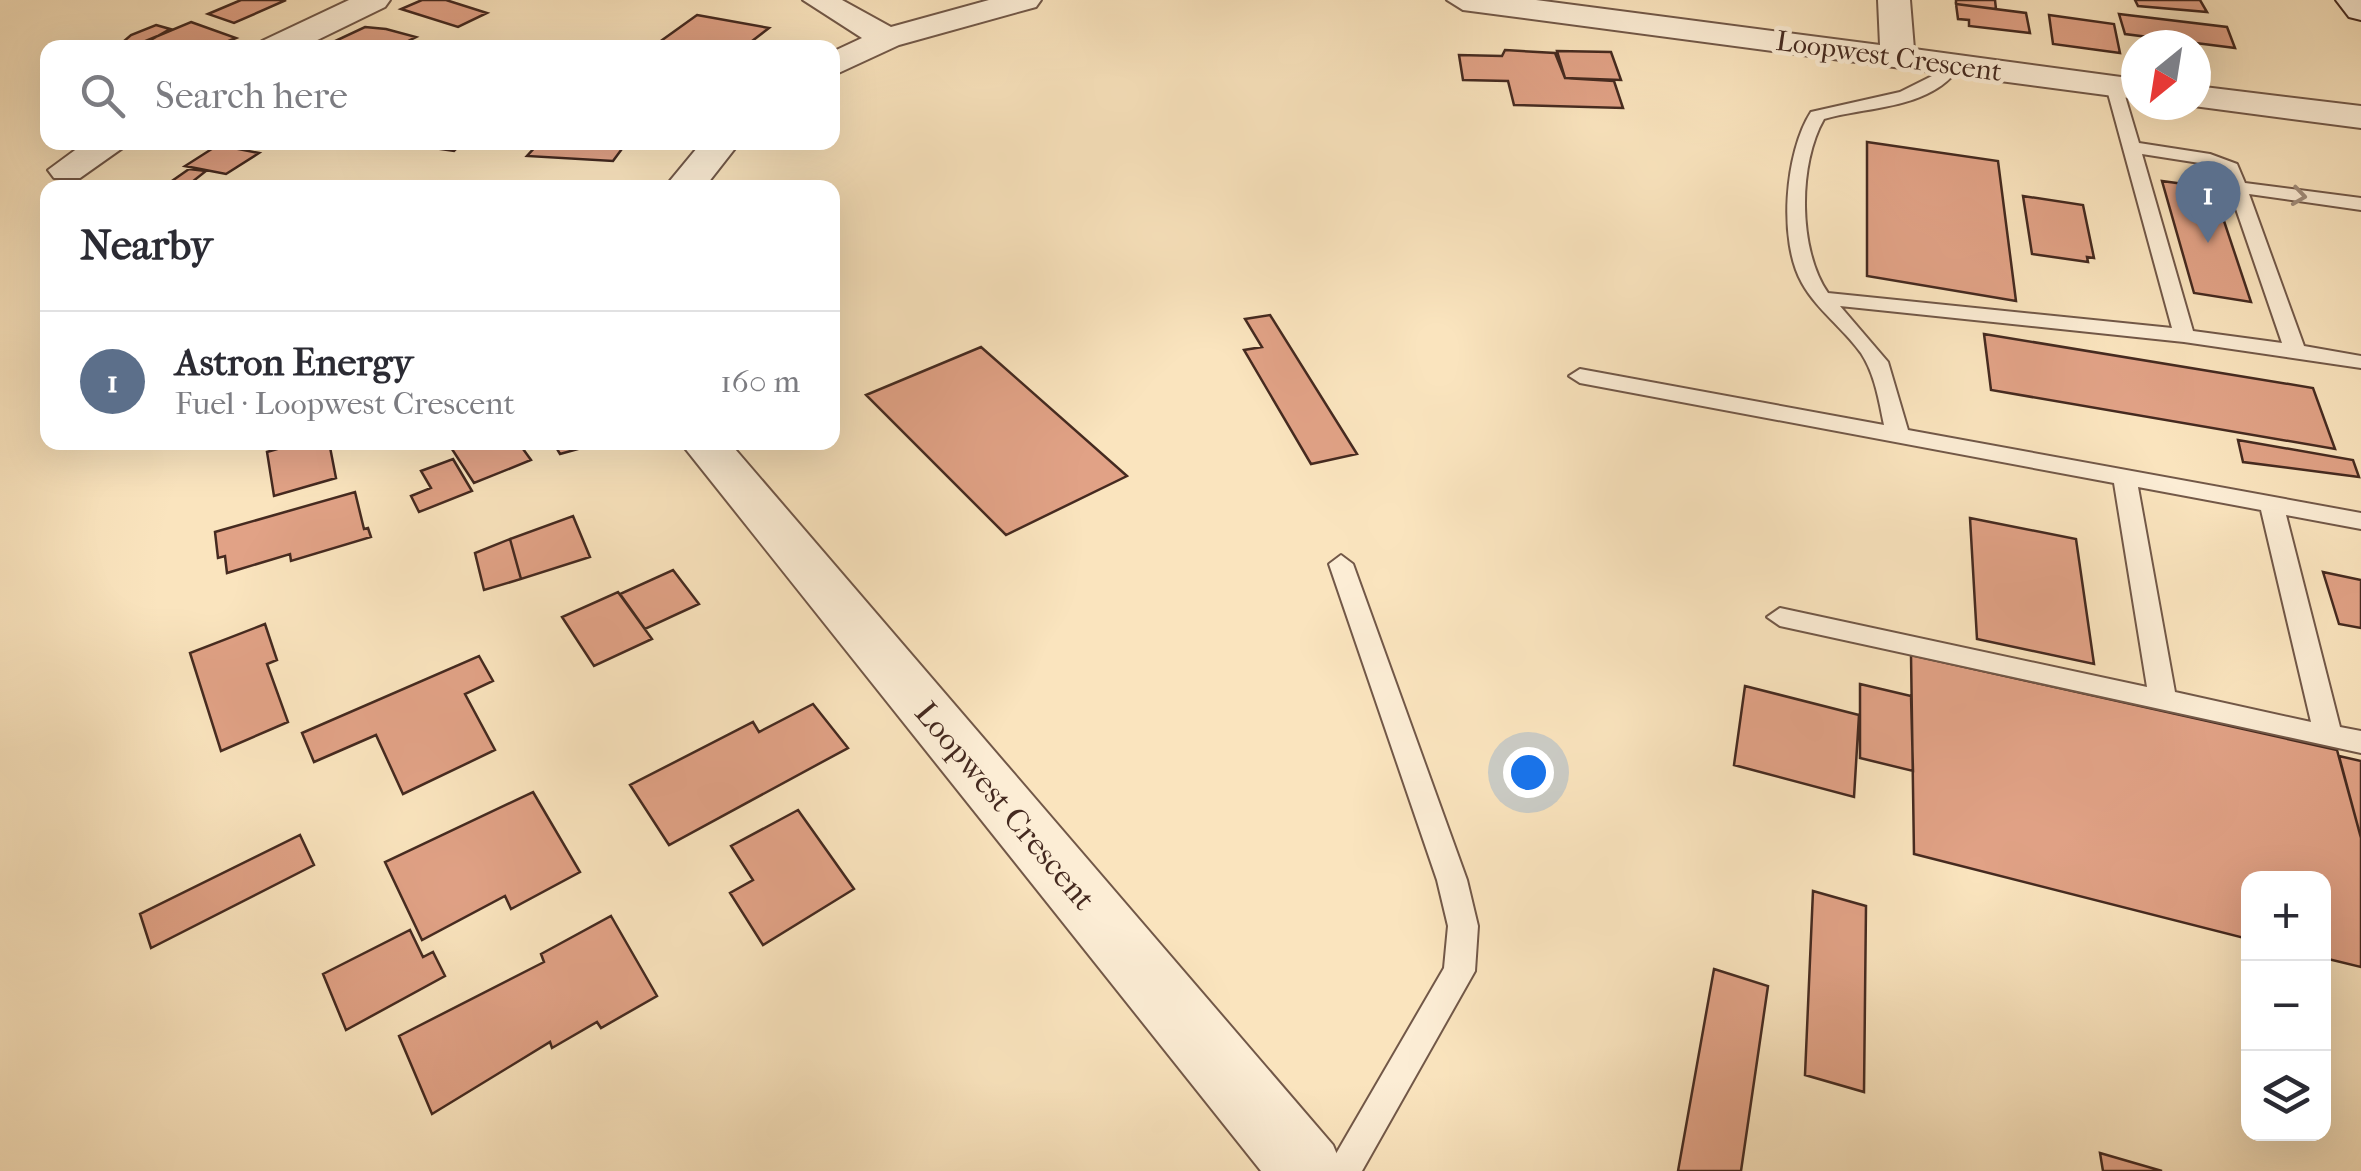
<!DOCTYPE html>
<meta charset="utf-8">
<style>
:root{--surface:#fff;--page:#f2f2f3;--text:#2b2b33;--muted:#7c7c81;--line:#e1e1e2;--accent:#0b8043}
body{margin:0;font-family:"IM FELL French Canon",serif;background:var(--page);color:var(--text)}
.controls{position:absolute;right:30px;bottom:30px;display:grid;overflow:hidden;border-radius:20px;box-shadow:0 10px 40px #0002}
.controls button{width:90px;height:90px;display:grid;place-items:center;padding:0;border:0;border-bottom:2px solid var(--line);background:var(--surface);color:var(--text);font:50px sans-serif}
.compass{position:absolute;left:2121px;top:30px;width:90px;height:90px;border-radius:50%;background:var(--surface);box-shadow:0 10px 40px #0002;rotate:210deg}
.you{position:absolute;left:1528px;top:772px;width:35px;height:35px;margin:-25px;border:8px solid #fff;border-radius:50%;background:#1a73e8;box-shadow:0 0 0 15px #1a73e833}
.badge{display:grid;place-items:center;width:65px;height:65px;border-radius:50%;background:var(--accent);color:#fff;font-size:32px;font-weight:700}
.pin{position:absolute;translate:-50% -82px;filter:drop-shadow(0 2px 5px #0008)}
.pin::after{content:'';position:absolute;top:52px;width:35px;height:30px;background:inherit;clip-path:polygon(0 0,100% 0,50% 100%)}
.list{margin:0;padding:0;list-style:none}
h2{display:flex;justify-content:space-between;align-items:center;height:130px;margin:0;padding:0 40px;font-size:42px}
h2 small{font-size:32px;font-weight:400;color:var(--muted)}
.list li{display:grid;grid-template-columns:65px 1fr auto;gap:30px;align-items:center;box-sizing:border-box;height:140px;padding:0 40px;border-top:2px solid var(--line)}
.list b{display:block;font-size:38px;white-space:nowrap}
.list p{margin:0;font-size:32px;white-space:nowrap;color:var(--muted)}
.list em{font-size:32px;font-style:normal;color:var(--muted)}
.icon{flex:none;width:55px;height:55px;fill:none;stroke:currentColor;stroke-width:2;stroke-linecap:round;stroke-linejoin:round}
.map{position:relative;flex:none;width:2361px;height:1171px;overflow:hidden}
.search{position:absolute;background:var(--surface);box-shadow:0 10px 40px #0002;left:40px;top:40px;width:800px;height:110px;display:flex;align-items:center;gap:25px;box-sizing:border-box;padding:0 35px;border-radius:20px;color:var(--muted);font-size:38px}
.panel{position:absolute;background:var(--surface);box-shadow:0 10px 40px #0002;left:40px;top:180px;width:800px;height:270px;border-radius:20px}
.map>svg:first-child{display:block}
.building{fill:#e1a286;stroke:#452a20;stroke-width:2.5}
.lines{fill:none;stroke-linecap:round;stroke-linejoin:round}
.lane-casing{stroke:#725848;stroke-width:4}
.street-casing{stroke:#725848;stroke-width:4}
.secondary-casing{stroke:#452a20;stroke-width:4}
.lane{fill:#fcedd5;fill-rule:evenodd}
.street{fill:#fcedd5;fill-rule:evenodd}
.secondary{fill:#fcedd5;fill-rule:evenodd}
.oneway{stroke:#a08c7a}
.labels{text-anchor:middle;dominant-baseline:central;stroke-width:9;stroke-linejoin:round;paint-order:stroke}
.far-street-label{font-size:28px;fill:#452a20;stroke:#fcedd5}
.street-label{font-size:32px;fill:#452a20;stroke:#fcedd5}
</style>
<div class="map">
<svg width="2361" height="1171" viewBox="0 0 2361 1171">
<rect width="100%" height="100%" fill="#fae4be"/>
<filter id="stains"><feTurbulence type="fractalNoise" baseFrequency=".002" numOctaves="4"/><feColorMatrix values="0 0 0 0 .2 0 0 0 0 .09 0 0 0 0 .02 0 0 0 .5 -.17"/></filter>
<radialGradient id="worn" r=".72"><stop offset=".6" stop-color="#630" stop-opacity="0"/><stop offset="1" stop-color="#630" stop-opacity=".3"/></radialGradient>
<path class="building" d="M241,0H286L234,23L208,14Z
M422,0H446L487,13L458,27L401,9Z
M1956,0H1995L1996,9L1956,4Z
M2135,0H2200L2207,12L2138,6Z
M1956,4L2026,13L2030,33L1969,26V20L1958,19Z
M2119,14L2227,27L2235,48L2125,34Z
M697,15L769,28L743,48H651Z
M2049,15L2114,24L2120,53L2053,44Z
M191,22L236,38L221,44L226,46L223,48H170L148,40Z
M156,25L170,29L142,45L150,48H116L131,35Z
M365,27L386,29L416,37L394,48H346L333,42Z
M1505,50L1555,53L1565,78L1614,81L1623,108L1514,105L1508,81L1463,80L1459,55L1502,56Z
M1557,51L1611,52L1621,80L1565,78Z
M392,142H476L462,143L454,151Z
M512,142H627L613,161L527,156L536,146Z
M1867,142L1998,161L2016,301L1867,276Z
M218,145L259,153L226,174L185,166Z
M189,169L206,171L187,186L169,183Z
M2162,181L2213,188L2251,302L2194,293Z
M2023,196L2083,205L2094,258L2087,257L2088,262L2032,254Z
M1270,315L1357,454L1311,464L1244,350L1262,347L1245,319Z
M1984,334L2313,388L2335,449L1991,390Z
M981,347L1127,476L1006,535L866,395Z
M2238,440L2353,460L2359,477L2243,462Z
M301,442H329L336,478L274,496L267,452Z
M518,442L531,460L474,483L448,443Z
M553,442H603L560,454Z
M453,459L472,491L419,512L411,496L431,488L421,471Z
M355,492L364,529L368,528L371,537L291,561L290,554L227,573L225,556L218,558L215,532Z
M573,516L590,557L521,579L510,539Z
M1970,518L2076,539L2094,664L1977,639Z
M510,539L521,579L484,590L475,553Z
M673,570L699,604L645,629L620,594Z
M2323,572L2361,580V628L2339,624Z
M618,592L652,639L594,666L562,617Z
M265,624L277,660L267,664L288,722L221,751L190,653Z
M1911,655L2337,750L2361,838V967L2324,958V878H2248V939L1914,854Z
M479,656L493,681L465,694L495,750L403,794L376,735L314,762L302,733Z
M1860,684L1911,696L1913,771L1860,758Z
M1745,686L1859,715L1854,797L1734,765Z
M813,704L848,748L669,845L630,785L753,722L759,732Z
M2339,756L2361,761V838Z
M533,792L580,872L511,909L505,896L422,940L385,862Z
M798,810L854,889L763,945L730,893L753,880L731,846Z
M300,835L314,865L151,948L140,914Z
M1813,891L1866,906L1864,1092L1805,1075Z
M611,916L657,996L601,1028L597,1022L552,1048L550,1042L432,1114L399,1036L544,962L541,954Z
M410,930L423,957L433,952L445,976L346,1030L323,974Z
M1714,969L1768,986L1741,1171H1678Z
M2100,1153L2162,1171H2103Z"/>
<g class="lines">
<defs>
<path id="lane" d="M1945,59L1953,64L1954,74C1924,109 1865,107 1824,119C1798,164 1798,250 1828,293L2172,328L2106,86L2114,81L2122,86L2139,143L2210,154L2237,164L2245,183L2361,198V210L2249,194L2304,346L2361,356V368L2184,342L1840,306L1888,362L1908,430L2361,513V529L2286,515L2340,727L2361,731V753L1780,626L1767,617L1780,608L2147,687L2114,483L1580,383L1569,376L1580,369L1884,425C1879,401 1875,374 1861,353C1843,328 1817,310 1802,283C1778,241 1785,152 1811,112L1900,92L1938,73L1937,64ZM2142,154L2206,164L2223,171L2282,343L2193,331ZM2138,487L2261,510L2311,722L2175,692Z
M1341,555L1353,564L1467,880L1478,926L1475,971L1362,1171H1326L1444,968L1448,926L1437,880L1329,564Z"/>
<path id="street" d="M349,0H390L385,7L301,48H258L262,41Z
M803,0H842L891,27L989,0H1041L1036,7L899,45L832,76V52L862,38Z
M1447,0H1536L1880,45L1878,0H1910L1914,49L2136,79V99L1463,10Z
M2196,86L2361,106V128L2186,105H2196Z
M86,142H131L80,178H54L48,170Z
M702,142H740L704,188H664Z
M680,442H729L1333,1145L1344,1171H1261Z"/>
<path id="secondary" d="M2336,0H2361V20L2349,17Z"/>
</defs>
<use href="#lane" class="lane-casing"/>
<use href="#street" class="street-casing"/>
<use href="#secondary" class="secondary-casing"/>
<use href="#lane" class="lane"/>
<use href="#street" class="street"/>
<use href="#secondary" class="secondary"/>
</g>
<defs><path id="oneway-chevron" d="M-2-3.5L2.5 0L-2 3.5" fill="none" stroke-width="1.6" stroke-linecap="round" stroke-linejoin="round" transform="scale(2.5)"/></defs>
<use class="oneway" href="#oneway-chevron" transform="translate(2299 196) rotate(8)"/>
<g class="labels">
<g class="far-street-label">
<text transform="translate(1889 56) rotate(8)">Loopwest Crescent</text>
</g>
<g class="street-label">
<text transform="translate(1005 806) rotate(50)">Loopwest Crescent</text>
</g>
</g>
<rect width="100%" height="100%" filter="url(#stains)"/>
<rect width="100%" height="100%" fill="url(#worn)"/>
</svg>
<div class="controls">
<button>+</button>
<button>−</button>
<button><svg class="icon" aria-label="layers" viewBox="0 0 24 24"><path d="M12 4l9 5-9 5-9-5zM3 14l9 5 9-5"/></svg></button>
</div>
<svg class="compass" viewBox="-18 -18 36 36"><path d="M0-13l5 13h-10z" fill="#e53935"/><path d="M0 13l5-13h-10z" fill="#7c7c81"/></svg>
<div class="you"></div>
<div class="pin badge" style="left:2208px;top:243px;background:#5c6f8a">1</div>
<div class="search"><svg class="icon" aria-label="search" viewBox="0 0 24 24"><circle cx="10" cy="10" r="6"/><path d="M15 15l6 6"/></svg>Search here</div>
<section class="panel">
<h2>Nearby<small></small></h2>
<ul class="list">
<li><span class="badge" style="background:#5c6f8a">1</span><div><b>Astron Energy</b><p>Fuel · Loopwest Crescent</p></div><em>160 m</em></li>
</ul>
</section>
</div>
